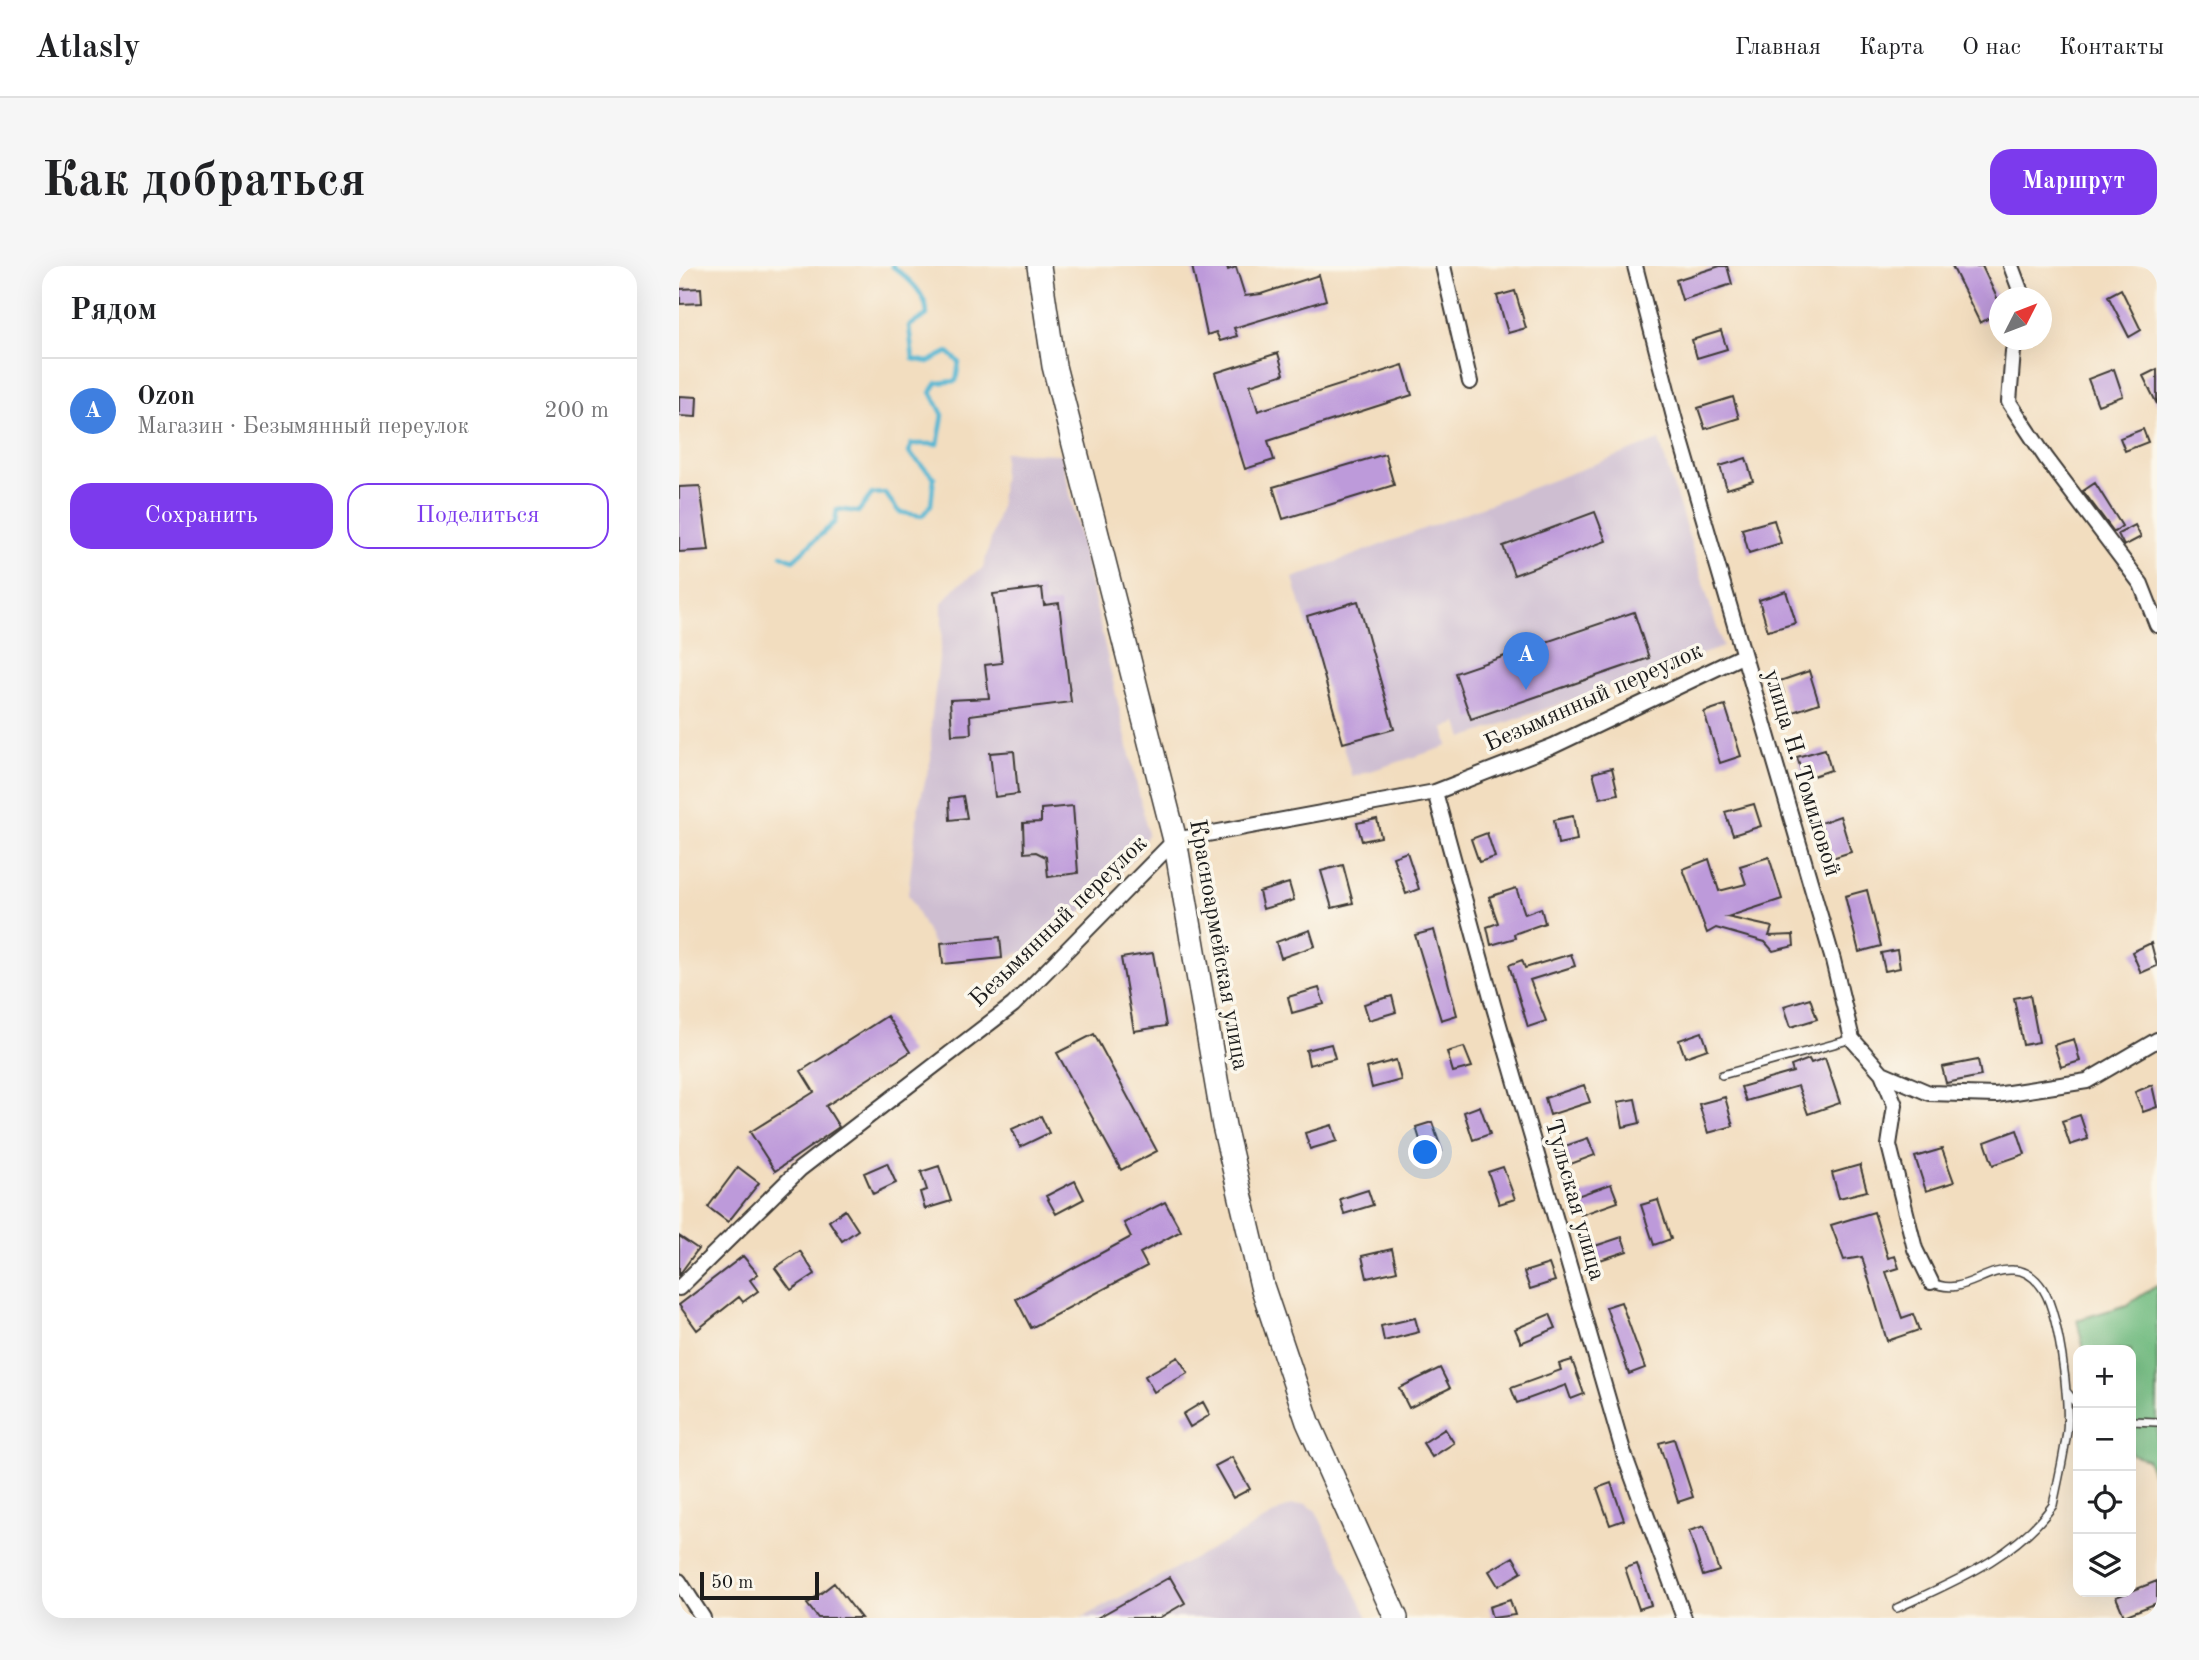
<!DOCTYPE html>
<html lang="ru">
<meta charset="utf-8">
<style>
:root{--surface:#fff;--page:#f6f6f6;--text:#202124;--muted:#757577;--line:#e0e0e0;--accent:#7c3aed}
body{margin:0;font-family:"Old Standard TT",serif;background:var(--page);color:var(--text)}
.controls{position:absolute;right:21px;bottom:21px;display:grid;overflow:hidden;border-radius:14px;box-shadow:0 7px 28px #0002}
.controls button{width:63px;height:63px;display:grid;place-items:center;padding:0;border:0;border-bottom:2px solid var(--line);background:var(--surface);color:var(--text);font:35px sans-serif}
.compass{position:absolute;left:1310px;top:21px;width:63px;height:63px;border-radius:50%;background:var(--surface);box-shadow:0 7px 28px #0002;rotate:48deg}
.scale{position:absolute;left:21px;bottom:18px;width:119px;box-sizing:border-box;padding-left:7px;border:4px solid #1c1c1c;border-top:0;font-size:19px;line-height:24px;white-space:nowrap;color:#1c1c1c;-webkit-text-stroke:5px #fbf7ec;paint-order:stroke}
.you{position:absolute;left:747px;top:887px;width:24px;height:24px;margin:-18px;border:5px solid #fff;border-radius:50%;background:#1a73e8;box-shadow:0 0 0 10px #1a73e833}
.badge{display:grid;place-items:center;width:46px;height:46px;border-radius:50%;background:var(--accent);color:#fff;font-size:23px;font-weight:700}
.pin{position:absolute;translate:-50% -58px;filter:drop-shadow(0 2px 4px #0008)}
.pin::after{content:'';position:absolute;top:37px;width:24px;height:21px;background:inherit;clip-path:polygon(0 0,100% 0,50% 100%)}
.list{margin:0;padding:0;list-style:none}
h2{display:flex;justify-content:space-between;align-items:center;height:91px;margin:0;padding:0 28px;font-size:30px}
h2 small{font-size:23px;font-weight:400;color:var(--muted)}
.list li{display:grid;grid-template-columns:46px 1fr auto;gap:21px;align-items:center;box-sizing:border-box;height:105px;padding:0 28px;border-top:2px solid var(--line)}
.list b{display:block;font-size:26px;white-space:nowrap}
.list p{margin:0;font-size:23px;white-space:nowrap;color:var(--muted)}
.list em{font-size:23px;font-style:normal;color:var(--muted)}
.actions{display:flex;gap:14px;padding:21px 28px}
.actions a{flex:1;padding:16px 0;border:2px solid var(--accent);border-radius:21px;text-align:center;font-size:24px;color:var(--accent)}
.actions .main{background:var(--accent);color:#fff}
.icon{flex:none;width:38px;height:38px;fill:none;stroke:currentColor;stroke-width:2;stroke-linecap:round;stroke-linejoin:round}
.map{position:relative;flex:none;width:1478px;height:1352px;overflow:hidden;border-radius:21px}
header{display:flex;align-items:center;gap:42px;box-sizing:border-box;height:98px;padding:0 35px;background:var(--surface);border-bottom:2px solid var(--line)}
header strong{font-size:33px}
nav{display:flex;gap:38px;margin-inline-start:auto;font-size:24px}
.intro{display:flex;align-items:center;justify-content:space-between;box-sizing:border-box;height:168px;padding:0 42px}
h1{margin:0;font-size:49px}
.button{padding:18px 32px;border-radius:21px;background:var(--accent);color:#fff;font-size:24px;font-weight:700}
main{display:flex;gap:42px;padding:0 42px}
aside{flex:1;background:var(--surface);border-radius:21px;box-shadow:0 7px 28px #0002}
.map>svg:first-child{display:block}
.industrial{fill:#cebed1}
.forest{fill:#75bd83;stroke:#486c50;stroke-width:2}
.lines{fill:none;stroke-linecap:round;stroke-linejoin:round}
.stream{stroke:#54b6d2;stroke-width:4.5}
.building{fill:#bd9ada}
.lane-casing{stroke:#3c3934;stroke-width:10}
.street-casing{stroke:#3c3934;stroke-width:18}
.primary-casing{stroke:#3c3934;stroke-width:26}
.lane{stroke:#fff;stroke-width:7}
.street{stroke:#fff;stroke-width:14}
.primary{stroke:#fff;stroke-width:23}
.labels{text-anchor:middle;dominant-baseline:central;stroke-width:7;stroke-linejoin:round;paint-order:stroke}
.street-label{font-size:24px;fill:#1c1c1c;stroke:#fbf7ec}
</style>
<header>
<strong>Atlasly</strong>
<nav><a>Главная</a><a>Карта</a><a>О нас</a><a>Контакты</a></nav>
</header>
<div class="intro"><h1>Как добраться</h1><a class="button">Маршрут</a></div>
<main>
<aside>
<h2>Рядом<small></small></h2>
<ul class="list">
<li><span class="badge" style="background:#3f7fe0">A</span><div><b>Ozon</b><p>Магазин · Безымянный переулок</p></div><em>200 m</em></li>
</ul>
<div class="actions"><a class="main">Сохранить</a><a>Поделиться</a></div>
</aside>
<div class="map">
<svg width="1478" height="1352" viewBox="0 0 1478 1352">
<rect width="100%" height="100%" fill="#fbf7ec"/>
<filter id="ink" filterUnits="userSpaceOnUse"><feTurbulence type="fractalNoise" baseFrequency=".0143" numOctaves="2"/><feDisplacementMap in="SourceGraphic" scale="14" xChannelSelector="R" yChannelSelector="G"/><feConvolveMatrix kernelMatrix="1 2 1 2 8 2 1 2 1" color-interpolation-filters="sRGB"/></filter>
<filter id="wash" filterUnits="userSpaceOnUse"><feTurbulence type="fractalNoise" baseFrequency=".00686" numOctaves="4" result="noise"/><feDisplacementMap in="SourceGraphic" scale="28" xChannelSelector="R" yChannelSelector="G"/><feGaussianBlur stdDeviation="1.57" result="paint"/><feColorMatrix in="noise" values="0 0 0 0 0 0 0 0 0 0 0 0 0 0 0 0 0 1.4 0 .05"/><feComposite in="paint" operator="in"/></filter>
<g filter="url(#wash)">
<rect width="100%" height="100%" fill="#f2ddbf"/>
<path class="industrial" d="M980,174L1044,381L784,472L779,457L765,462L769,480L673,511L614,312Z
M325,186L382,188L469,568L459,588L412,638L363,681L323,692L264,698L229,628L239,542L252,493V457L263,369V337L279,319L304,302L321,242Z
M627,1238L637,1245L689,1352H402L549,1275L600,1245L612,1239Z"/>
<path class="forest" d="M1478,1019V1219L1468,1193L1452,1188V1084H1405L1398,1054L1448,1039Z"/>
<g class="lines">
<path class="stream" d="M103,289L114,294L156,256L158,243L179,246L193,228L206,227L220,246L243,250L252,239L255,211L230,187L232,178H259L264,149L252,126L258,117L277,115L280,96L269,86L249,96L234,93L230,60L248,49C248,28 230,13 213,0"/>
</g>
<g id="blocks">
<path class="building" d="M513,0H548L549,4L557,1L566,30L582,28L640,9L647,34L555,62L558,70L541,75L537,66L528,69Z
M1041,0H1048L1053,18L1003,34L997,14Z
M1273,0H1303L1320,36V47L1301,57Z
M22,22L23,37L1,38V23Z
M1442,23L1462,64L1450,71L1429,30Z
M836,25L847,62L829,67L818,30Z
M1042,65L1048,83L1018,92L1013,74Z
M599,87L605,108L571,119L579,145L724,99L733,129L589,175L595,194L566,203L536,107Z
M1435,103L1444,130L1419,139L1409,113Z
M1478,103V138L1464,110Z
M0,130L18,131L17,151L0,150Z
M1054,131L1060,152L1026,163L1019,142Z
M1464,163L1469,176L1446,185L1441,172Z
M706,188L715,219L604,253L594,221Z
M1067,192L1074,215L1048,223L1041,200Z
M1416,217L1443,260L1435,266L1404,225Z
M21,220L30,284L0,286V221Z
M916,246L927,275L835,309L824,280Z
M1095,254L1102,277L1070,287L1063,263Z
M1456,259L1462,271L1445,280L1439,268Z
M363,322L365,339L380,337L392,436L291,449L292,468L273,469L271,434L310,432L306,399L323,397L314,328Z
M1107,325L1117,357L1089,365L1080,334Z
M679,335L715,463L664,477L628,350Z
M955,346L970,392L792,453L776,407Z
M1130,405L1140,437L1111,447L1101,415Z
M1046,439L1062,490L1041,497L1025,446Z
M1146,483L1152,504L1125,513L1118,491Z
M335,485L339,528L316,531L311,487Z
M933,502L939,528L921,532L914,507Z
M284,530L288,552L271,554L270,532Z
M1075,538L1082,560L1054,569L1046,546Z
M394,540L399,607L369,611L367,591L357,586L345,587L344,557L362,556V543Z
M894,550L898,574L879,578L875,554Z
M1161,550L1172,586L1153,592L1141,557Z
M698,553L702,571L683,575L678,557Z
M808,567L816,591L800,596L792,573Z
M728,586L740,623L727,628L714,591Z
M1090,591L1103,633L1048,651L1093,661L1090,670L1114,669L1115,680L1094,685L1086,676L1037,662L1028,667L1004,603L1030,593L1040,625L1067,618L1061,600Z
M664,599L674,637L653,642L642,605Z
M610,617L615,634L584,643L580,626Z
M837,622L846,648L862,642L866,657L835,668L836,672L812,679L808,661L819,657L810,631Z
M1188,624L1202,680L1180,686L1166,630Z
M631,664L636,680L602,692L597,676Z
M755,664L778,749L762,754L736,669Z
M321,671L323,692L264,698L262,677Z
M1472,677L1478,700L1462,707L1453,686Z
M1218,684L1221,702L1206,705L1202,687Z
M474,687L487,760L455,765L442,692Z
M892,688L896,700L851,714L867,755L849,761L830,699L843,694L846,702Z
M640,722L645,738L613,747L609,731Z
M1351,729L1360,776L1344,779L1335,732Z
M713,730L717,746L690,754L685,738Z
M1131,732L1138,753L1112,761L1105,740Z
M208,750L231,786L147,840L160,861L96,905L71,866L135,826L122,805Z
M1023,766L1029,783L1006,791L1000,774Z
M415,768L478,885L442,904L378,787Z
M1395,773L1401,795L1382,801L1375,779Z
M652,778L656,792L630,799L627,784Z
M785,781L793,801L774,806L768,786Z
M1146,792L1161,837L1129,848L1119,820L1067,835L1062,821L1114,806L1112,800L1130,793L1132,797Z
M717,794L722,814L693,822L688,802Z
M1299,794L1302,810L1267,817L1263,801Z
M905,819L911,836L871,849L866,832Z
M1473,819L1478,841L1464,846L1456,826Z
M1046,831L1054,860L1029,867L1020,838Z
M956,833L961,857L944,861L939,836Z
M801,840L811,868L794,874L785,846Z
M1401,849L1409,873L1391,879L1383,855Z
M362,850L370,867L341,881L333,863Z
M753,856L763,885L746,890L737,861Z
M653,859L658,875L631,883L626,867Z
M1338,864L1346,888L1314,899L1306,876Z
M909,872L916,889L889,899L883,881Z
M1263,883L1275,916L1247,925L1236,891Z
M208,897L217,917L194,928L185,907Z
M1181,899L1188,925L1160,932L1153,907Z
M260,900L272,935L246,943L241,926L248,924L242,906Z
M59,901L80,917L49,956L29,941Z
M824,901L836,933L820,938L809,906Z
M396,915L405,933L377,948L367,930Z
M932,918L939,936L902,949L895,931Z
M689,924L694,939L665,948L661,933Z
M979,934L992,973L975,979L962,939Z
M486,936L502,965L461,987L468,1000L352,1062L337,1033L452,971L445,957Z
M166,944L179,964L163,975L150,955Z
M1195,946L1209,992L1216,990L1220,1002L1207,1006L1223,1052L1234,1048L1240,1064L1208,1075L1183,991L1165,994L1152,959Z
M0,970L19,983L0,1009Z
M943,971L948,985L912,997L907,983Z
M713,983L718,1005L688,1012L683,990Z
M121,985L136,1008L112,1024L96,1002Z
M64,990L79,1008L71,1014L79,1025L64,1036L60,1031L18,1064L0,1039Z
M870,998L876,1015L851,1023L845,1006Z
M942,1036L966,1102L950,1108L927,1041Z
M871,1048L877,1062L842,1077L836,1063Z
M736,1052L740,1066L705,1075L702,1060Z
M499,1091L509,1107L475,1126L466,1110Z
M893,1094L905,1128L892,1133L887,1119L838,1137L832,1122L882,1104L880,1098Z
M761,1102L771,1122L730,1142L720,1122Z
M524,1136L531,1149L511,1161L504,1148Z
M766,1163L775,1177L753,1191L744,1177Z
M995,1173L1014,1231L999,1236L980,1177Z
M553,1191L571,1223L554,1232L536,1200Z
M932,1217L945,1254L931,1259L918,1222Z
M1025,1260L1040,1305L1024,1310L1010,1265Z
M834,1291L843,1306L819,1320L810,1305Z
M958,1298L972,1339L960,1343L946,1302Z
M491,1311L506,1337L480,1352H418Z
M1478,1315V1337L1445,1350L1437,1331Z
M155,1317L182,1352H139L128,1338Z
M831,1334L836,1349L813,1352L810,1341Z"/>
</g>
</g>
<g filter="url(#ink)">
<use href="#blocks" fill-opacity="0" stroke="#3c3934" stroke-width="2"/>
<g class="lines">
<defs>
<path id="lane" d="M1043,809L1173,773
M1387,1125L1399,1140
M1452,1155L1478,1156
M1218,1342C1274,1316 1337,1291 1374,1239C1379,1215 1385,1190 1388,1165C1391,1136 1380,1041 1361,1019C1354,1010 1345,1004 1334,1004C1304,1002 1283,1032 1252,1016"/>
<path id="street" d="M764,0L791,116
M956,0L995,151L1154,694L1173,773L1203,807L1216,839L1210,879L1236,983L1252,1016
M1332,0L1344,32
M1340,74L1334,85L1330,136L1367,192L1462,318L1478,359
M756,526L814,738L945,1188L1005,1352
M1203,807L1250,827L1317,829L1408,815L1478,774
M0,1022L121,903L334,739L496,574L756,526L874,480L1063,390
M0,1315L24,1352"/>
<path id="primary" d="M360,0L375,100L496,574L545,860L583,1020L629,1156L717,1352"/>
</defs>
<use href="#lane" class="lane-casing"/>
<use href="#street" class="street-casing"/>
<use href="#primary" class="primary-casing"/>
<use href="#lane" class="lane"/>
<use href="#street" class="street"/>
<use href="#primary" class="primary"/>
</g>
</g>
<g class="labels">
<g class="street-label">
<text transform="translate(915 432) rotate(-24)">Безымянный переулок</text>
<text transform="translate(1122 507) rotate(73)">улица Н. Томиловой</text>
<text transform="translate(380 656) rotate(-44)">Безымянный переулок</text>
<text transform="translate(539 679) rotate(80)">Красноармейская улица</text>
<text transform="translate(895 934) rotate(74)">Тульская улица</text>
</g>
</g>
</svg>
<div class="controls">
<button>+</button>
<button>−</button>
<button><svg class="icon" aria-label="locate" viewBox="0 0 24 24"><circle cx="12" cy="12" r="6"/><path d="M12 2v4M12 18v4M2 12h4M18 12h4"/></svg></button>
<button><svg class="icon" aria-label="layers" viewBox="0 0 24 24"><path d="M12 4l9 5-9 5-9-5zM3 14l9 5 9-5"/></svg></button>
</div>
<svg class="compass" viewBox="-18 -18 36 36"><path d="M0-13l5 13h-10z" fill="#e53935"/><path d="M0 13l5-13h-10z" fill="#757577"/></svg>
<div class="scale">50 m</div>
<div class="you"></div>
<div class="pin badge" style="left:847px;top:424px;background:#3f7fe0">A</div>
</div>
</main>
